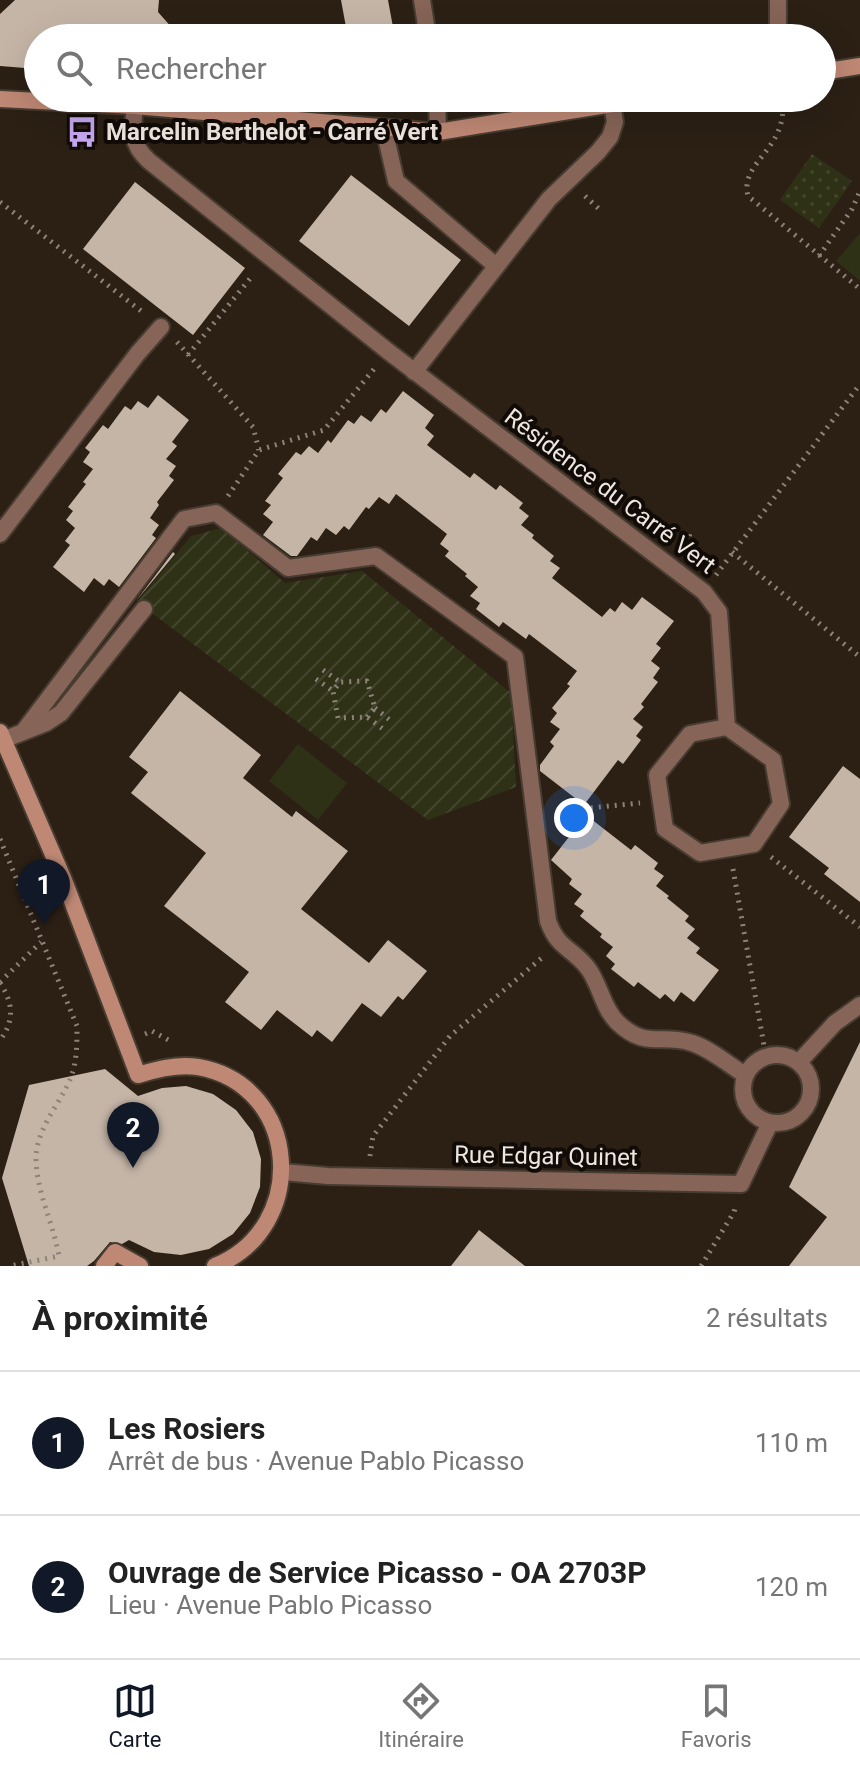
<!DOCTYPE html>
<html lang="fr">
<meta charset="utf-8">
<style>
:root{--surface:#fff;--page:#f6f6f6;--text:#222;--muted:#767676;--line:#e0e0e0;--accent:#111827}
body{margin:0;font-family:Roboto,sans-serif;background:var(--page);color:var(--text)}
.you{position:absolute;left:574px;top:818px;width:28px;height:28px;margin:-20px;border:6px solid #fff;border-radius:50%;background:#1a73e8;box-shadow:0 0 0 12px #1a73e833}
.badge{display:grid;place-items:center;width:52px;height:52px;border-radius:50%;background:var(--accent);color:#fff;font-size:26px;font-weight:700}
.pin{position:absolute;translate:-50% -66px;filter:drop-shadow(0 2px 4px #0008)}
.pin::after{content:'';position:absolute;top:42px;width:28px;height:24px;background:inherit;clip-path:polygon(0 0,100% 0,50% 100%)}
.list{margin:0;padding:0;list-style:none}
h2{display:flex;justify-content:space-between;align-items:center;height:104px;margin:0;padding:0 32px;font-size:34px}
h2 small{font-size:26px;font-weight:400;color:var(--muted)}
.list li{display:grid;grid-template-columns:52px 1fr auto;gap:24px;align-items:center;box-sizing:border-box;height:144px;padding:0 32px;border-top:2px solid var(--line)}
.list b{display:block;font-size:30px;white-space:nowrap}
.list p{margin:0;font-size:26px;white-space:nowrap;color:var(--muted)}
.list em{font-size:26px;font-style:normal;color:var(--muted)}
.icon{flex:none;width:44px;height:44px;fill:none;stroke:currentColor;stroke-width:2;stroke-linecap:round;stroke-linejoin:round}
.map{position:relative;flex:none;width:860px;height:1266px;overflow:hidden}
.search{position:absolute;background:var(--surface);box-shadow:0 8px 32px #0002;left:24px;right:24px;top:24px;height:88px;display:flex;align-items:center;gap:20px;box-sizing:border-box;padding:0 28px;border-radius:44px;color:var(--muted);font-size:30px}
.sheet{height:392px;background:var(--surface)}
nav{display:flex;justify-content:space-around;align-items:center;box-sizing:border-box;height:112px;border-top:2px solid var(--line);background:var(--surface);font-size:22px;color:var(--muted)}
nav a{display:grid;justify-items:center;gap:4px}
nav .on{color:var(--accent)}
.map>svg:first-child{display:block}
.grass{fill:url(#grass-dots)}
.garden{fill:url(#garden-furrows)}
.pitch{fill:#2f3117}
.building{fill:#c5b5a7}
.lines{fill:none;stroke-linecap:round;stroke-linejoin:round}
.lane-casing{stroke:#473c31;stroke-width:20}
.street-casing{stroke:#473c31;stroke-width:20}
.secondary-casing{stroke:#473c31;stroke-width:20}
.path{stroke:#8d8279;stroke-width:5;stroke-dasharray:2 6;stroke-linecap:butt}
.lane{stroke:#866457;stroke-width:16}
.street{stroke:#866457;stroke-width:16}
.secondary{stroke:#be8874;stroke-width:16}
.labels{text-anchor:middle;dominant-baseline:central;stroke-width:8;stroke-linejoin:round;paint-order:stroke}
.poi-label{font-size:24px;font-weight:bold;fill:#efe6df;stroke:#100b07;text-anchor:start}
.street-label{font-size:24px;fill:#efe6df;stroke:#100b07}
</style>
<div class="map">
<svg width="860" height="1266" viewBox="0 0 860 1266">
<defs>
<pattern id="grass-dots" width="8" height="8" patternUnits="userSpaceOnUse" patternTransform="scale(2)"><rect width="8" height="8" fill="#2f3117"/><path d="M2 2h.1M6 6h.1" fill="none" stroke="#43452d" stroke-width="1.8" stroke-linecap="round"/></pattern>
<pattern id="garden-furrows" width="10" height="10" patternUnits="userSpaceOnUse" patternTransform="scale(2)"><rect width="10" height="10" fill="#2f3117"/><path d="M-1 1l2-2M0 10L10 0M9 11l2-2" fill="none" stroke="#43452d"/></pattern>
</defs>
<rect width="100%" height="100%" fill="#2c2015"/>
<path class="grass" d="M812,154L852,181L819,228L780,200Z"/>
<path class="garden" d="M221,528L285,583L362,571L511,693L516,787L428,820L137,602L191,536Z"/>
<path class="pitch" d="M860,233V281L836,261Z
M298,744L347,783L318,820L269,781Z"/>
<path class="building" d="M15,0H159L158,12L181,38H38V69L0,66V14Z
M341,0H388L395,38H348Z
M351,175L461,260L409,326L299,241Z
M135,182L245,268L193,335L83,249Z
M403,391L434,415L425,428L434,436L427,445L470,478L474,473L496,490L500,485L523,503L519,508L529,516L521,525L534,535L532,538L554,556L550,561L560,568L552,578L602,617L610,608L615,612L622,602L632,610L642,597L674,621L656,644L661,648L651,661L660,668L653,678L658,682L641,704L644,707L633,719L643,727L636,736L641,740L623,764L618,760L584,805L540,771V765L554,746L550,742L560,729L550,722L557,713L552,708L570,686L567,684L577,671L529,634L526,639L503,622L499,627L476,609L480,603L470,596L478,587L465,576L467,574L445,556L449,551L440,544L447,534L396,494L389,504L379,497L369,509L366,507L349,530L344,526L336,535L326,528L317,541L311,537L297,556H291L263,535L273,522L263,514L271,505L265,501L283,478L278,474L296,452L301,455L309,446L318,453L328,440L331,443L348,420L354,424L361,415L371,422L381,409L386,413Z
M158,395L189,420L172,442L177,446L166,459L176,466L169,476L174,480L157,502L159,505L150,518L159,525L152,535L156,538L119,587L109,579L104,586L94,578L84,592L53,567L70,545L65,541L75,528L66,520L73,511L68,507L86,484L83,482L93,469L83,462L90,452L85,448L103,425L108,429L125,406L131,410L138,401L148,408Z
M173,552L175,554L136,601Z
M180,691L261,755L243,778L292,817L296,811L348,851L301,909L369,963L388,940L427,971L403,1000L398,996L381,1017L362,1003L332,1042L317,1030L312,1037L277,1010L261,1030L225,1002L249,972L164,906L206,853L131,793L148,772L129,757Z
M843,766L860,779V902L824,874L829,868L789,837Z
M586,815L631,850L635,845L658,863L654,869L664,876L656,886L669,896L667,898L689,916L685,921L695,929L687,938L700,948L696,953L719,970L694,1002L681,992L674,1002L665,994L660,999L638,982L634,987L611,969L615,964L606,956L613,947L600,937L602,934L580,916L584,911L574,904L582,894L569,884L572,879L551,860Z
M860,1042V1266H789L827,1217L789,1187Z
M105,1069L138,1096L162,1088L186,1086L213,1094L236,1110L253,1132L261,1159L260,1187L250,1213L233,1234L209,1249L181,1255L154,1252L129,1240L122,1244L110,1242L94,1261L87,1266H29L2,1178L29,1085Z
M479,1230L525,1266H451Z"/>
<g class="lines">
<defs>
<path id="lane" d="M135,106C132,130 130,144 149,161L389,352L704,592L719,612L727,727
M384,129L396,181L496,266
M414,372L549,199L598,152L610,137L615,122L612,104
M0,534L138,353L161,327
M727,727L773,760L781,804L754,844L700,853L665,829L657,775L690,734Z
M23,732L184,519L216,513L288,568L376,556L515,657L548,921C558,949 571,947 587,967C600,983 602,1007 617,1022C646,1050 660,1033 692,1043C711,1049 729,1065 745,1075
M3,740L46,723L61,713L144,609"/>
<path id="street" d="M422,0L428,38
M778,0V38
M437,98L438,132
M743 1089a34 34 0 1 1 68 0a34 34 0 1 1-68 0Z
M799,1062L835,1023L860,1005
M283,1172L328,1176L741,1184L770,1123"/>
<path id="secondary" d="M822,72L860,66
M0,99L135,106L438,132L650,98
M0,732L64,880L138,1075C157,1069 177,1064 198,1067C301,1085 310,1228 215,1266
M104,1266L115,1252L140,1266"/>
</defs>
<use href="#lane" class="lane-casing"/>
<use href="#street" class="street-casing"/>
<use href="#secondary" class="secondary-casing"/>
<path class="path" d="M782,98C790,149 739,161 748,196L860,289
M585,196L599,209
M0,202L145,314
M819,256L852,209L860,191
M177,342L253,427L259,450
M188,355L253,275
M228,496L259,450L324,430L374,369
M687,552L690,532
M732,552L860,657
M716,575L860,384
M323,670L340,682
M316,679L333,691
M375,708L391,721
M367,717L375,708L367,681L340,682L333,691L338,718L367,717L383,729
M559,811L640,803
M0,839L77,1026C77,1047 77,1067 67,1086C55,1110 36,1131 36,1160C37,1193 53,1223 59,1256L10,1266
M771,857L860,927
M733,869L766,1057
M0,982L41,942
M0,983C13,1002 15,1021 0,1040
M145,1034L152,1031L172,1042
M370,1156L373,1136L450,1036L544,956
M701,1266L734,1212L736,1205"/>
<use href="#lane" class="lane"/>
<use href="#street" class="street"/>
<use href="#secondary" class="secondary"/>
</g>
<defs>
<symbol id="bus-bare" viewBox="-9 -9 18 18"><path d="M-5-6H5V4H4V6H2V4H-2V6H-4V4H-5ZM-3.5-4V0h7V-4ZM-3.5 1.2v1.5H-2V1.2ZM2 1.2v1.5H3.5V1.2Z" fill="#c6a6f0" stroke="#100b07" stroke-width="2.5" paint-order="stroke"/></symbol>
</defs>
<g fill-rule="evenodd">
<use href="#bus-bare" x="60" y="110" width="44" height="44"/>
</g>
<g class="labels">
<g class="poi-label">
<text x="106" y="132">Marcelin Berthelot - Carré Vert</text>
</g>
<g class="street-label">
<text transform="translate(610 491) rotate(37)">Résidence du Carré Vert</text>
<text transform="translate(546 1156) rotate(1)">Rue Edgar Quinet</text>
</g>
</g>
</svg>
<div class="you"></div>
<div class="pin badge" style="left:44px;top:925px">1</div>
<div class="pin badge" style="left:133px;top:1168px">2</div>
<div class="search"><svg class="icon" aria-label="search" viewBox="0 0 24 24"><circle cx="10" cy="10" r="6"/><path d="M15 15l6 6"/></svg>Rechercher</div>
</div>
<section class="sheet">
<h2>À proximité<small>2 résultats</small></h2>
<ul class="list">
<li><span class="badge">1</span><div><b>Les Rosiers</b><p>Arrêt de bus · Avenue Pablo Picasso</p></div><em>110 m</em></li>
<li><span class="badge">2</span><div><b>Ouvrage de Service Picasso - OA 2703P</b><p>Lieu · Avenue Pablo Picasso</p></div><em>120 m</em></li>
</ul>
</section>
<nav>
<a class="on"><svg class="icon" aria-label="map" viewBox="0 0 24 24"><path d="M3 6l6-2 6 2 6-2v14l-6 2-6-2-6 2zM9 4v14M15 6v14"/></svg>Carte</a>
<a><svg class="icon" aria-label="directions" viewBox="0 0 24 24"><path d="M12 3l9 9-9 9-9-9zM9 14v-3h6M13 9l2 2-2 2"/></svg>Itinéraire</a>
<a><svg class="icon" aria-label="saved" viewBox="0 0 24 24"><path d="M7 4h10v16l-5-4-5 4z"/></svg>Favoris</a>
</nav>
